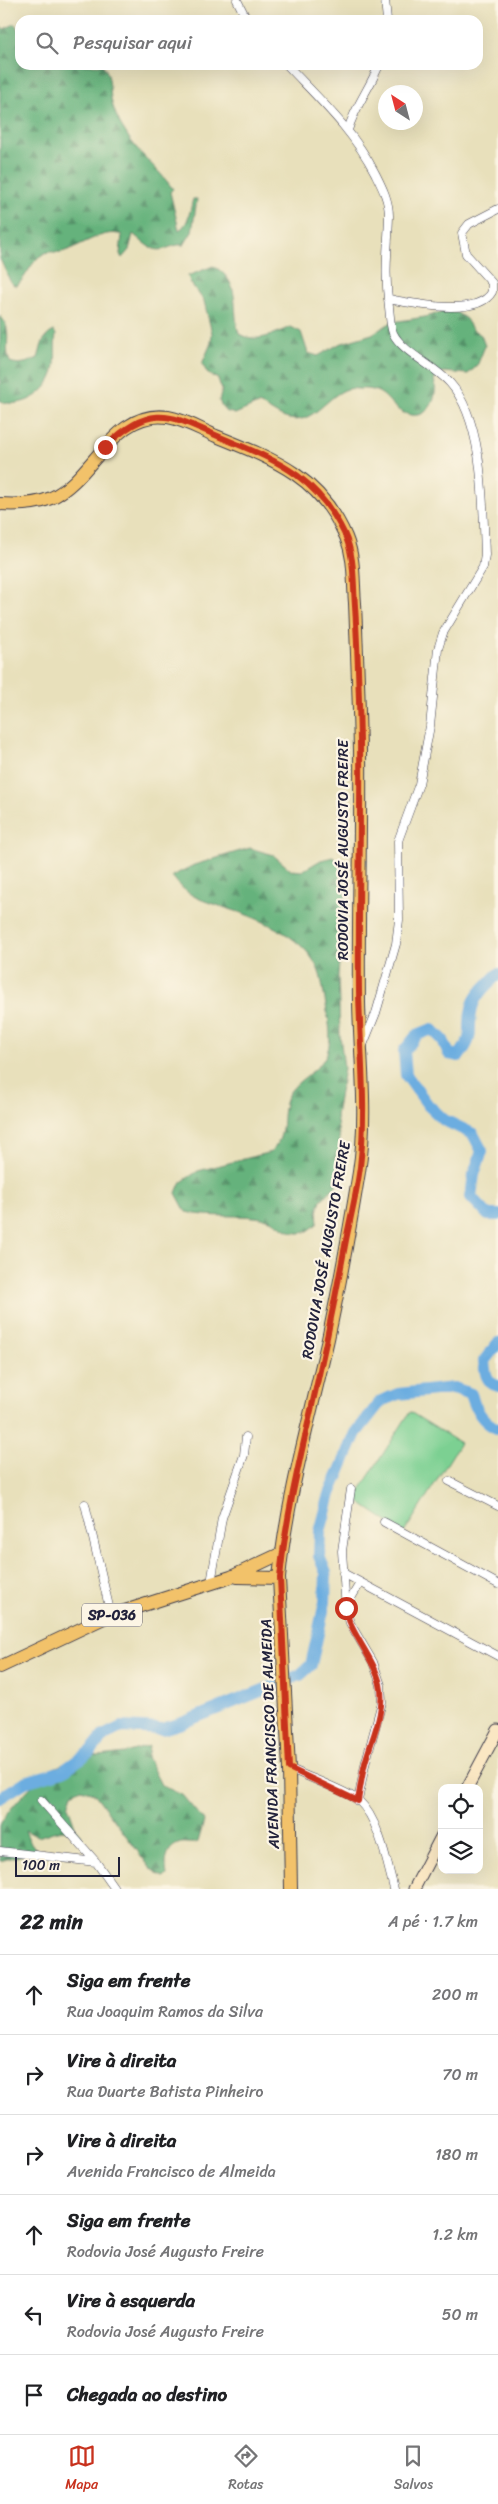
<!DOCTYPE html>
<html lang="pt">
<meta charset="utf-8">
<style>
:root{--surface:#fff;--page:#f6f6f6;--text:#202124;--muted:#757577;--line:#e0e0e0;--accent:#c8321e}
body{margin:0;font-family:Sriracha,sans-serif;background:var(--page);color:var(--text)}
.controls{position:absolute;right:15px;bottom:15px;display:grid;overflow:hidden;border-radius:10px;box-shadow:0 5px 20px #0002}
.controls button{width:45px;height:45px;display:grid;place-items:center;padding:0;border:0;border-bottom:1px solid var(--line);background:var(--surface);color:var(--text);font:25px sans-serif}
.compass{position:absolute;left:378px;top:85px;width:45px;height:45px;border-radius:50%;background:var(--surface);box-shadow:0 5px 20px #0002;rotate:324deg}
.scale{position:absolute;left:15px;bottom:12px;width:105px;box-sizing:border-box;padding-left:5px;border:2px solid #22223b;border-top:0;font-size:14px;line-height:18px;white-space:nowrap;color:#22223b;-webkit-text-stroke:4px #fcf5e5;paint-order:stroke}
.stop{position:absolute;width:15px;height:15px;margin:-11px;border:4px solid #c8321e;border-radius:50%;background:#fff}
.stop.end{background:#c8321e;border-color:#fff;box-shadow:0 1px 5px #0008}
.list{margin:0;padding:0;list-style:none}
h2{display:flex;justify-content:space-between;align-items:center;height:65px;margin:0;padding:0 20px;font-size:21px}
h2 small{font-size:16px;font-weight:400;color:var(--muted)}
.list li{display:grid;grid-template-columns:32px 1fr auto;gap:15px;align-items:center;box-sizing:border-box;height:80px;padding:0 20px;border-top:1px solid var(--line)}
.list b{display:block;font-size:19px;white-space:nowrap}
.list p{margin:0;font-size:16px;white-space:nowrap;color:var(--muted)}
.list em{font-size:16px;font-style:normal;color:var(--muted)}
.icon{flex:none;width:28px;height:28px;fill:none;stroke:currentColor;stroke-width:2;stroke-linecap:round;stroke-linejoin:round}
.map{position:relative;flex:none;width:498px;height:1889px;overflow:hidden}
.search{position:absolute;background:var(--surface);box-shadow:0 5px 20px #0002;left:15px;right:15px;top:15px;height:55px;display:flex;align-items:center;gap:12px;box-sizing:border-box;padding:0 18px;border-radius:15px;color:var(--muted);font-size:19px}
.sheet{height:545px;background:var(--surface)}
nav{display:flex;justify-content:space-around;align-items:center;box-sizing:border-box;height:70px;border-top:1px solid var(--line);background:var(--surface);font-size:14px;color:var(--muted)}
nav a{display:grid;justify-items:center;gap:2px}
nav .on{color:var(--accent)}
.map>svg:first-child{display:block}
.grass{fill:#7cd092;stroke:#4f7966}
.forest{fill:url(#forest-firs);stroke:#446a5c}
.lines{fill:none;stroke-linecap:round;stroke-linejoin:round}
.river{stroke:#6cade0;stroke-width:12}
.street-casing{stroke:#403e4e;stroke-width:9}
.secondary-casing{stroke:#403e4e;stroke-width:13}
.primary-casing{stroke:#403e4e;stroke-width:14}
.street{stroke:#fff;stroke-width:8}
.secondary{stroke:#fae7c3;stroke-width:11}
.primary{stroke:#f2c26a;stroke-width:12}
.route{stroke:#c8321e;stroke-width:6}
.labels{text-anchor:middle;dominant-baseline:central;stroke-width:4.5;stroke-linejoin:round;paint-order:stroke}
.shield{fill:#fcf5e5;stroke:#63616e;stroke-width:1}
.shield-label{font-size:14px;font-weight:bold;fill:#22223b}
.street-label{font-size:15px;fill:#22223b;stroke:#fcf5e5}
</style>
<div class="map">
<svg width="498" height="1889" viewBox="0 0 498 1889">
<defs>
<pattern id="forest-firs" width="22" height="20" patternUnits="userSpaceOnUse" patternTransform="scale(1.25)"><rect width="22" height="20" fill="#65b27c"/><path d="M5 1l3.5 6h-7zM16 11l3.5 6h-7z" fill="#539067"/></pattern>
</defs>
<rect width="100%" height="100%" fill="#fcf5e5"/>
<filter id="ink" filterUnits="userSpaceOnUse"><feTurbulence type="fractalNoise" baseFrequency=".02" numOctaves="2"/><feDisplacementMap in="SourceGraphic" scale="10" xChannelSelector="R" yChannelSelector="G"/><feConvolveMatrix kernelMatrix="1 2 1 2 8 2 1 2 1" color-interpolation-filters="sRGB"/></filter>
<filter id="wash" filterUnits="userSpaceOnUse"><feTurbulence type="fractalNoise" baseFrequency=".0096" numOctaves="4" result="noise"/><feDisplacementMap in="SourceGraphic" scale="20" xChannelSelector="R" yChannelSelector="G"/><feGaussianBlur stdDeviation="1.12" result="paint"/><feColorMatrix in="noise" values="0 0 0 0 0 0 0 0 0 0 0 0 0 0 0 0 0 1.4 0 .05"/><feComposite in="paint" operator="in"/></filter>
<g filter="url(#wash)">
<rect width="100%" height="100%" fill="#e8e0bb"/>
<path class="grass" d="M410,1412L460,1443L404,1533L354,1499Z"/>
<path class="forest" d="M15,24L20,33V65H103C111,76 109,85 111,98C113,109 118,121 124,130C137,153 158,168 173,189L170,192L179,230C189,225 190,209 193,199H197L192,232L184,245C176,244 172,247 164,249C152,253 142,241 133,234L129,250L122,258L120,254L122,235C103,228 80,247 62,252C56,253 49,250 43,254C30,262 27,278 16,286L11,283L0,259V27L4,29Z
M213,266C243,282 231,309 239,334C259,344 272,334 291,327L301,332L308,353L318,356L339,344L372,334L392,322L425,317L446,311L456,312L466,319L472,329L481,335L485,346L477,366L468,374L443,372L434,380C439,397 429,421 407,414C386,408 390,387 359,389C356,389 351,388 348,389C328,394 314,425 289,419C278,417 269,408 258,404L235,414L225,411L219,401L222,390L218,379L208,374L202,364L211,343L212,333L204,301L190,282L188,276Z
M0,316C14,329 3,347 10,362C20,366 29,362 38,358C42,347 41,337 54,331L56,335C54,346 57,359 54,370C50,392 22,410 0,401Z
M250,848L273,855L291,870L302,871L321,860L333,857L341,865L346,885L338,975L340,1035L344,1068L336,1116L343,1161L338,1184L321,1200L317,1211L318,1223C313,1227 307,1234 298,1233C286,1233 278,1221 267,1219C241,1213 213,1219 186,1212L176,1193L180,1183L198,1171L271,1152C289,1133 278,1116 288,1095C297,1078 320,1072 327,1053C333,1037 328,1017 325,1000C323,990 322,977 317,967C303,936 257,917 226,908C202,900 188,898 172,876L194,865Z
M149,1746L147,1757L161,1785L182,1795L204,1821L198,1842C192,1845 184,1841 178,1844C165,1849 165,1864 167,1875L164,1878L151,1869L94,1793L81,1789L72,1794L68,1806L76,1829L89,1850C66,1827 70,1826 38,1837L25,1830L29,1840L37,1851L0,1861C0,1850 0,1837 0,1826C2,1815 42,1773 54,1768C65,1763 75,1761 85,1754L99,1756L125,1753Z"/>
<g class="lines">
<path class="river" d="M498,974C488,984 475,994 472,1008C466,1033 477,1032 459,1056L449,1054L443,1040L432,1029L417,1035L404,1051L406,1075L428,1105L444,1120L473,1134L482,1151L474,1174L471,1197L488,1215H498
M498,1343L484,1361C485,1372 486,1383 498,1386
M0,1798L25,1782L63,1771L91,1751L103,1736L121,1727L162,1729L182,1723L300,1675L311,1665L325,1602L326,1573L319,1556L320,1532L330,1494L356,1433L381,1401L398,1394L454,1388L471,1394C476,1410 482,1422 498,1429"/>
</g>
</g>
<g filter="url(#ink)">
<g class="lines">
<defs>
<path id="street" d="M237,0L247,20
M385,0L387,20
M287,65C320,100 353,130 375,173C382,187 389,200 389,216C388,249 384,273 389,307C390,315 390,325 393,333C402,352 435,366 450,383C484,421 483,505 485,555L483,567L443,633L438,649L430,726L419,784L398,841L399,920L396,944L376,1013L363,1045
M348,130C355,106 370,88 379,65
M388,299C412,303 477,318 492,292V283L466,254L462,233L469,224L498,209
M449,1481L498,1506
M351,1489L342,1551L346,1610L350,1623L373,1662L381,1685L382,1702L365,1765L358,1801
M85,1504L111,1615
M384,1522L498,1584
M343,1573L498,1656
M211,1583L222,1518L244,1455L246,1437
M347,1605L360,1583
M289,1768C304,1776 348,1791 359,1801C379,1819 387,1863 394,1889
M41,1800L96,1862L115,1889
M0,1851L96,1862"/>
<path id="secondary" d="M467,1788L498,1730
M414,1889L442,1835"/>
<path id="primary" d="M0,504C17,505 35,505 51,498C94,478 113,409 168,417C185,420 200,429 216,436C273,459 320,476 346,537C355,559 353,580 355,603C357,652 359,701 360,750C361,834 358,918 359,1002C360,1059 368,1115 359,1172C350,1227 340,1284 328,1339C310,1418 287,1497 279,1578L289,1768L291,1889
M237,1577L279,1578
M0,1667L106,1617L231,1577L282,1553"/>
</defs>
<use href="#street" class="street-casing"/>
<use href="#secondary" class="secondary-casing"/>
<use href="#primary" class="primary-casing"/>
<use href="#street" class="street"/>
<use href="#secondary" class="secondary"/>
<use href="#primary" class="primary"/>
</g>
</g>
<g class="lines" filter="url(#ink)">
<path class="route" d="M105,447C157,397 174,419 232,442C283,463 318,480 344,533C355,556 353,580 355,606C358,651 359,696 360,741C361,824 358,908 359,991C360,1051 367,1106 360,1167C357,1191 351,1215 346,1240C335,1300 323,1359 309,1419C297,1471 285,1524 280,1578L289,1768L358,1801C360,1788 362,1775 365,1763C372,1737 386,1711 380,1684C374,1657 348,1631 346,1608"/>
</g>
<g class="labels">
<rect class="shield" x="82" y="1603.5" width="60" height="23" rx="4"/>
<g class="shield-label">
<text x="112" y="1615">SP-036</text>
</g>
<g class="street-label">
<text transform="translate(343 850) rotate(-90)">RODOVIA JOSÉ AUGUSTO FREIRE</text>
<text transform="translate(326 1250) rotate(-80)">RODOVIA JOSÉ AUGUSTO FREIRE</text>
<text transform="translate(270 1734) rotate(-92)">AVENIDA FRANCISCO DE ALMEIDA</text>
</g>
</g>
</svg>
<div class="controls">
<button><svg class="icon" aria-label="locate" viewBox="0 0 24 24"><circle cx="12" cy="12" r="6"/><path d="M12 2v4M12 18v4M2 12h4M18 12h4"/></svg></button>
<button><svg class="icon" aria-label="layers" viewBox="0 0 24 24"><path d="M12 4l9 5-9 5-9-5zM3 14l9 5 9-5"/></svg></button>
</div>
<svg class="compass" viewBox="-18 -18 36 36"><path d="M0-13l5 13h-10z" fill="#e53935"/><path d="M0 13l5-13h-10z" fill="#757577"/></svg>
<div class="scale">100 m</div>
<div class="stop" style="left:346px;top:1608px"></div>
<div class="stop end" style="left:105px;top:447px"></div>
<div class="search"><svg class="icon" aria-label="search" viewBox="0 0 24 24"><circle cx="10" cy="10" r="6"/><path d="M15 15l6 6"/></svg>Pesquisar aqui</div>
</div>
<section class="sheet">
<h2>22 min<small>A pé · 1.7 km</small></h2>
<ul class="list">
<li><svg class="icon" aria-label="ahead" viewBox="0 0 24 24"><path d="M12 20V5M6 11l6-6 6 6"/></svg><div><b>Siga em frente</b><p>Rua Joaquim Ramos da Silva</p></div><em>200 m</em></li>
<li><svg class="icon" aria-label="right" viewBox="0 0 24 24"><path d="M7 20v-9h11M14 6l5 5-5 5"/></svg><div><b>Vire à direita</b><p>Rua Duarte Batista Pinheiro</p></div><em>70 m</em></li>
<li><svg class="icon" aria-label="right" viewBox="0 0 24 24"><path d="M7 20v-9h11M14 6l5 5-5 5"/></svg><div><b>Vire à direita</b><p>Avenida Francisco de Almeida</p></div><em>180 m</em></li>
<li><svg class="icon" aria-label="ahead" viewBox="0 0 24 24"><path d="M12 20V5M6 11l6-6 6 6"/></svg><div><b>Siga em frente</b><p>Rodovia José Augusto Freire</p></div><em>1.2 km</em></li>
<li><svg class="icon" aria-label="left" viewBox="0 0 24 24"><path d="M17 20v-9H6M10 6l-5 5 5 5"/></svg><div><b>Vire à esquerda</b><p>Rodovia José Augusto Freire</p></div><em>50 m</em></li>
<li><svg class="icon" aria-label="arrive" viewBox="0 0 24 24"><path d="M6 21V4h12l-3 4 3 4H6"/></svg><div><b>Chegada ao destino</b></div></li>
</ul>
</section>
<nav>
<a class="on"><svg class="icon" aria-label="map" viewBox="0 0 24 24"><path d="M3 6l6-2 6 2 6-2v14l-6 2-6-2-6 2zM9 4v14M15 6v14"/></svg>Mapa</a>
<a><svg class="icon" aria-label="directions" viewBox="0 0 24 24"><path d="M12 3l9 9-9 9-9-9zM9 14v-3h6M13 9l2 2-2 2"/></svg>Rotas</a>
<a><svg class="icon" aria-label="saved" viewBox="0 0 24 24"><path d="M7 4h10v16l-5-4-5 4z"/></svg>Salvos</a>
</nav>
